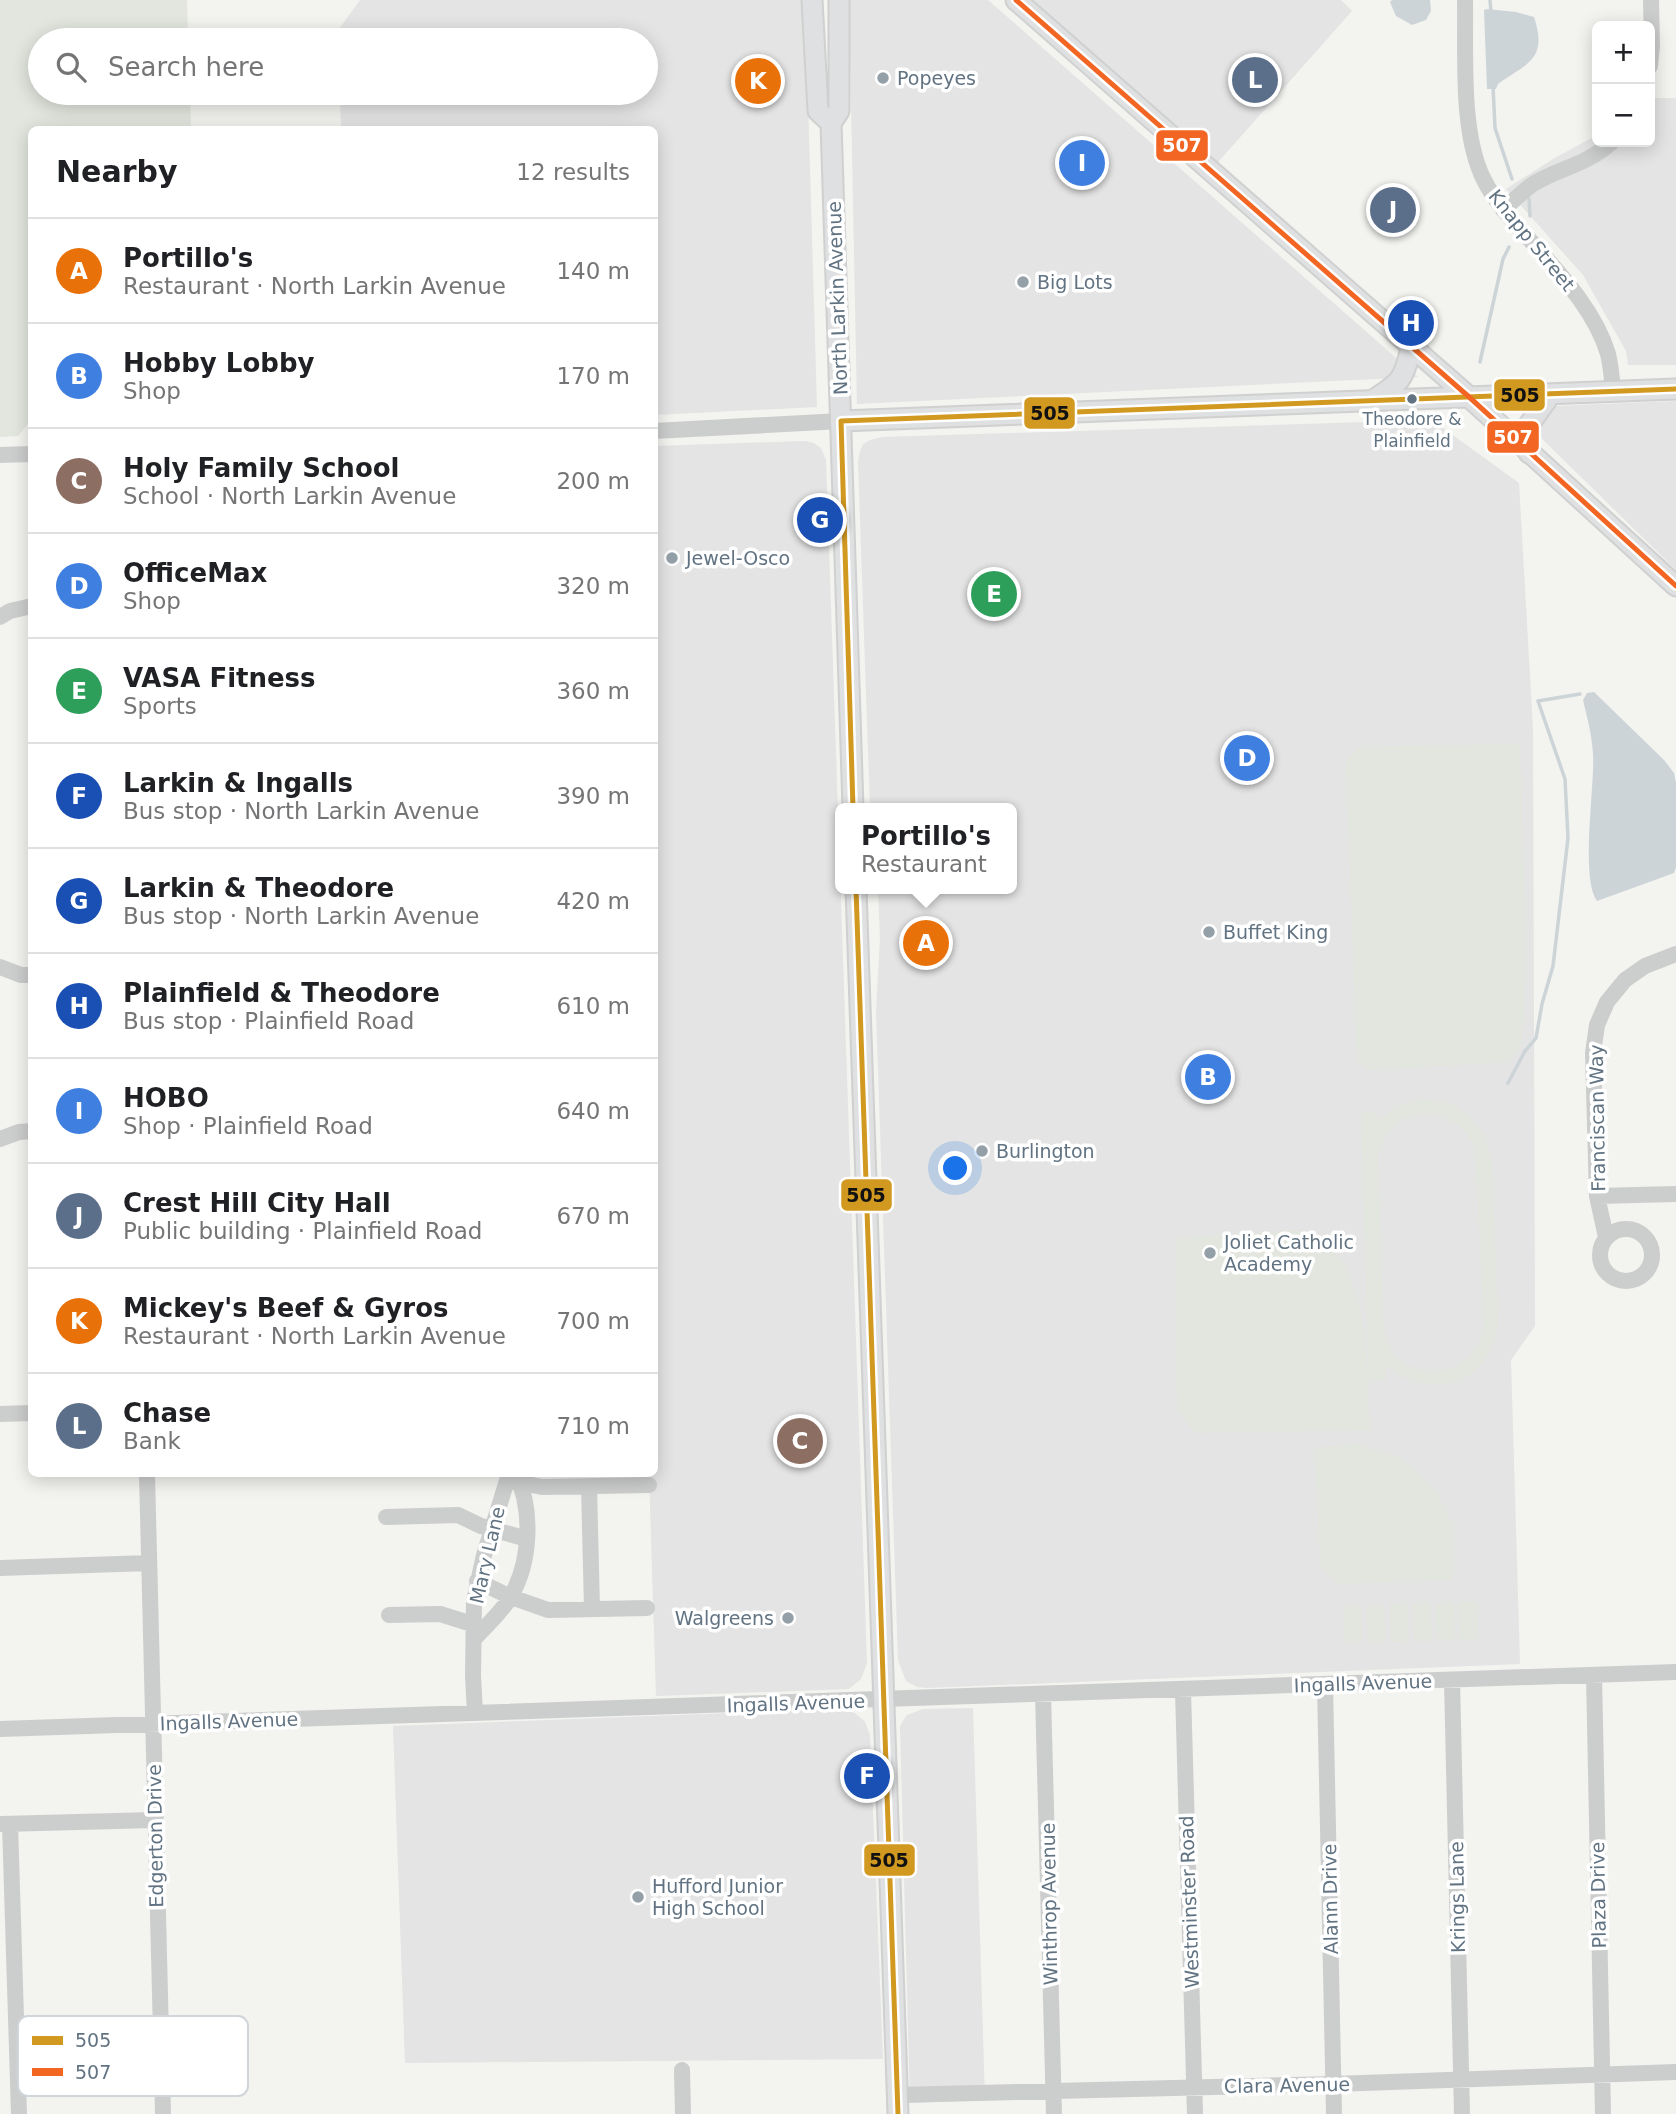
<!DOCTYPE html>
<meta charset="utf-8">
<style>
:root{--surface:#fff;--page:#f6f6f6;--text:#202124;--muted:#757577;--line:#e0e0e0;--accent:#545a5f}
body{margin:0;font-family:"DejaVu Sans",sans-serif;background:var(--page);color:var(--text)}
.controls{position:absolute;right:21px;top:21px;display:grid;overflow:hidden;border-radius:10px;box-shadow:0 4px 18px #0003}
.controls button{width:63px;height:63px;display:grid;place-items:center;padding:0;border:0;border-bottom:2px solid var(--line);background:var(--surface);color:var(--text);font:35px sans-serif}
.you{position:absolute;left:956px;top:1169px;width:24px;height:24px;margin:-18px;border:5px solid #fff;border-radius:50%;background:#1a73e8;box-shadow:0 0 0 10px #1a73e833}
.badge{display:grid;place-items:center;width:46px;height:46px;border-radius:50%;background:var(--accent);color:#fff;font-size:23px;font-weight:700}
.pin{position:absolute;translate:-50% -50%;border:4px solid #fff;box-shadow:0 2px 7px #0006}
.popup{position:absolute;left:835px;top:803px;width:182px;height:91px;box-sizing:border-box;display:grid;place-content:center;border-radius:10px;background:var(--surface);filter:drop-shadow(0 2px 5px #0005);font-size:23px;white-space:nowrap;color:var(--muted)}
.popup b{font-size:26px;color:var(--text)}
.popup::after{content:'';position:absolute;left:50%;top:100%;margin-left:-14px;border:14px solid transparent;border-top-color:var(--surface)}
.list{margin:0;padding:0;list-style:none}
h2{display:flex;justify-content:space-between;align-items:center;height:91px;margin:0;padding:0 28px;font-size:30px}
h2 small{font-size:23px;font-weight:400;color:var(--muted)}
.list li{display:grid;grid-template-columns:46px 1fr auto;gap:21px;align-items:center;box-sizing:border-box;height:105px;padding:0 28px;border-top:2px solid var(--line)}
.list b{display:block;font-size:26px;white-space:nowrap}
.list p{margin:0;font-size:23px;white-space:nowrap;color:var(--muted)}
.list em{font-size:23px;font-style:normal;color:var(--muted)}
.icon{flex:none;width:38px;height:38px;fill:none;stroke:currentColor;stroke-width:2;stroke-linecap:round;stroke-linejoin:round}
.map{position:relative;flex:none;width:1676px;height:2114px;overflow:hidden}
.search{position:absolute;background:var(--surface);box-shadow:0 4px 18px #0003;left:28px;top:28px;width:630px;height:77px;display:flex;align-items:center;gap:18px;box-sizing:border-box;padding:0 24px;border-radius:38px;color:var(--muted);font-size:26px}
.panel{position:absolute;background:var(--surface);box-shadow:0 4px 18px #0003;left:28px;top:126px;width:630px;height:1351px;border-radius:10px}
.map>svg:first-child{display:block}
.built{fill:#e3e4e3}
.green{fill:#e2e6de;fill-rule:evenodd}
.water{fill:#ccd4d7}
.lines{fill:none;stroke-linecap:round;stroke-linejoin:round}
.stream{stroke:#ccd4d7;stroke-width:3.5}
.major-casing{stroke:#cfd0cf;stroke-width:23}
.minor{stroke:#cccdcd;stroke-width:16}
.major{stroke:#dfe0e1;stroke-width:19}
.bus-1-casing{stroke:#fff;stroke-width:10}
.bus-2-casing{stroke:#fff;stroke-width:10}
.bus-1{stroke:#d29920;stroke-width:5}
.bus-2{stroke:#f26522;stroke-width:5}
.poi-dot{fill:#94a0a8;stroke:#fff;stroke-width:2.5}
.bus-dot{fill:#617382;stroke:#fff;stroke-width:2.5}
.labels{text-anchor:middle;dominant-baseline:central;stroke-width:7;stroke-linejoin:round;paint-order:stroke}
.bus-label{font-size:17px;fill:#617382;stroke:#fff}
.poi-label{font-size:19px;fill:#617382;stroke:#fff;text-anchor:start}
.street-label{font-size:19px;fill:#617382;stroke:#fff}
.key{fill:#fff;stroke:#d0d5da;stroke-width:2}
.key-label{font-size:19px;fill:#617382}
.line-badge{stroke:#fff;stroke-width:2.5}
.badge-label{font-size:19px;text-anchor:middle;font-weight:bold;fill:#fff}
.pale-badge-label{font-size:19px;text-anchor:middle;font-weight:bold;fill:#111}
</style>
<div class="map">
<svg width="1676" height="2114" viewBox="0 0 1676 2114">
<rect width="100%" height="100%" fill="#f3f3f0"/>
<path class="built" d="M360,0H805L817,407L655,415L654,130L341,129L340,93H646V40H339V29Z
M849,0H988L1418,377L857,404Z
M1021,0H1341L1352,11L1212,169Z
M1650,98H1676V365H1628L1626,351L1583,275L1506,189L1553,159L1597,135V142H1650Z
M1676,401V570L1532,429L1531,407Z
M1432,420L1519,483L1533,729L1535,1326L1511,1360L1520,1664L927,1688L917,1687L906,1681L898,1660L876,1011L880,939L878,889H1012V808H870L858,461L860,451L863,444L870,440L883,437Z
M805,441L814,443L821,448L826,460L867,1663L861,1679L849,1689L656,1696L649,1474H654L655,446Z
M973,1708L985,2100L910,2103L900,1726L907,1715L923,1709Z
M839,1709L855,1713L865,1722L870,1735L883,2059L405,2063L393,1726Z"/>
<path class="green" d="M0,0H187L188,40H40V93H190L191,129L32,130L31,420L18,436L0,437Z
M1520,744L1525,915L1524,1014L1521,1046L1509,1062L1372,1070L1362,1067L1357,1058L1346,762L1358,747Z
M1421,1099L1451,1104L1464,1111L1484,1134L1492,1165L1498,1322C1490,1385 1433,1403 1386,1365V1380H1369L1361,1112H1376L1377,1123L1393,1108ZM1431,1113C1454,1119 1466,1127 1475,1149L1484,1326C1481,1336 1479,1347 1471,1355C1453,1375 1415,1377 1396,1357C1388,1348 1385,1334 1383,1322L1378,1156C1386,1126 1400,1115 1431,1113Z
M1297,1230C1305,1233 1316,1236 1322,1241C1372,1277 1366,1374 1370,1430L1196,1433L1177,1411L1176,1238Z
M1356,1444L1401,1458L1434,1488L1453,1527V1579L1338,1584L1320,1566L1315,1448Z
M1454,1602L1455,1640L1437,1641L1436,1603Z
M1459,1602H1477L1478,1639L1460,1640Z
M1430,1603L1432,1641H1414L1413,1604Z
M1390,1604H1407L1408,1641L1391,1642Z
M1361,1605L1362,1643H1345L1343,1606Z
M1367,1605H1384L1385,1642L1368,1643Z"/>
<path class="water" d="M1392,0H1430L1431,11L1426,20L1412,25L1396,16L1390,2Z
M1487,9L1516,12L1534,17C1548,59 1528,63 1498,84L1496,89H1487L1484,10Z
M1594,692L1664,760L1674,773L1676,783V867L1674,873L1597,901C1580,878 1595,786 1593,754C1592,735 1587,717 1583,700L1587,693Z"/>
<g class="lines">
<path class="stream" d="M1490,0L1491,12
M1493,86L1495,128L1512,179
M1529,199L1530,216
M1480,362L1503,259L1509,247
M1508,1083L1525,1051L1536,1038L1542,1004L1553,966L1568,838L1565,779L1538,701L1580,694"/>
<defs>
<path id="major" d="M812,0L818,111L831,123
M839,0V111L831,123L853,808
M1016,0L1468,396L1676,586
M1370,402C1399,383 1403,383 1411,348
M841,421L1676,389
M1529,453L1528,426L1551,394
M856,889L898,2114"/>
</defs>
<use href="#major" class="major-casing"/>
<path class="minor" d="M1465,0C1466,53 1460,133 1484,180C1495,202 1513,221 1530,240C1559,273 1595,310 1608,354C1611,366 1612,379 1613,391
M1650,66L1652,46L1651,0
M1503,210C1513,201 1523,191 1533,184C1561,167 1585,166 1612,142
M654,431L841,421
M0,455L32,454
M0,617L10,611L32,606
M0,967L21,975H32
M0,1139L19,1132L32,1131
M1597,1196L1676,1194
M1600 1255a26 26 0 1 1 52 0a26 26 0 1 1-52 0Z
M1606,1237L1597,1196L1593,1053L1597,1025L1607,1002L1625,980L1645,966L1676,954
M0,1414L32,1413
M147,1474L163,2114
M512,1481L542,1487L649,1485
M589,1486L592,1609
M386,1517L458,1515L481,1526L527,1539
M0,1568L149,1563
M477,1581L511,1597L548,1610L647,1608
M389,1615L440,1614L482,1627
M475,1638C487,1625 502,1612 511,1596C531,1561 533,1510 516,1474
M1594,1675L1603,2114
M1452,1680L1462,2114
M1325,1685L1334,2114
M1183,1690L1195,2114
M1043,1694L1054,2114
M475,1713L473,1676L474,1601L484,1555L509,1474
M0,1729L1676,1672
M2,1824L154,1820
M10,1824L19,2114
M682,2070L683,2114
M897,2095L1334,2084L1676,2072"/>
<use href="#major" class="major"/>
<defs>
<path id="bus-1" d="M841,421L1676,389
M841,421L853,808
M856,889L898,2114"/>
<path id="bus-2" d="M1016,0L1468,396L1676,586"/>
</defs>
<use href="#bus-1" class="bus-1-casing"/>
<use href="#bus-2" class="bus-2-casing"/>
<use href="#bus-1" class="bus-1"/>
<use href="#bus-2" class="bus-2"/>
</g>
<g class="poi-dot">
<circle cx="883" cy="78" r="7"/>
<circle cx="1023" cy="282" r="7"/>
<circle cx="672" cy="558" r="7"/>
<circle cx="1209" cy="932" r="7"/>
<circle cx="982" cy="1151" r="7"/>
<circle cx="1210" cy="1253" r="7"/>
<circle cx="788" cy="1618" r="7"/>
<circle cx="638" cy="1897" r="7"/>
</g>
<circle class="bus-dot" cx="1412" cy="399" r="6"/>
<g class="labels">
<g class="bus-label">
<text x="1412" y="419">Theodore &amp;<tspan x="1412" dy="22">Plainfield</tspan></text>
</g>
<g class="poi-label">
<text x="897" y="78">Popeyes</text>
<text x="1037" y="282">Big Lots</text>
<text x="686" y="558">Jewel-Osco</text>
<text x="1223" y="932">Buffet King</text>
<text x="996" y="1151">Burlington</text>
<text x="1224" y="1242">Joliet Catholic<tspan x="1224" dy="22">Academy</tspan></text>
<text x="774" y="1618" text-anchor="end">Walgreens</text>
<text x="652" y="1886">Hufford Junior<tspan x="652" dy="22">High School</tspan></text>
</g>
<g class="street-label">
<text transform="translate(1532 240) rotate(51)">Knapp Street</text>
<text transform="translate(837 298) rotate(-92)">North Larkin Avenue</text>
<text transform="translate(1597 1118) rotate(-91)">Franciscan Way</text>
<text transform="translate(487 1555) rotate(-77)">Mary Lane</text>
<text transform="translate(1363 1683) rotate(-2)">Ingalls Avenue</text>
<text transform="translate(796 1703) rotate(-2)">Ingalls Avenue</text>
<text transform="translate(229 1721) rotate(-2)">Ingalls Avenue</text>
<text transform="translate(155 1836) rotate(-91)">Edgerton Drive</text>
<text transform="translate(1598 1895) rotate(-91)">Plaza Drive</text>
<text transform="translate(1457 1897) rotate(-91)">Krings Lane</text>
<text transform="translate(1330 1899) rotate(-91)">Alann Drive</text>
<text transform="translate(1189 1902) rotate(-92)">Westminster Road</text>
<text transform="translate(1049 1904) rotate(-91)">Winthrop Avenue</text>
<text transform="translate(1287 2085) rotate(-1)">Clara Avenue</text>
</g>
</g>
<rect x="18" y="2016" width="230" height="80" rx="10" class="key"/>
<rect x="32" y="2036" width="31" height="9" fill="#d29920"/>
<rect x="32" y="2068" width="31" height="8" fill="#f26522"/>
<g class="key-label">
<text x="75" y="2047">505</text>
<text x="75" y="2079">507</text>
</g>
<g class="line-badge">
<rect x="1155" y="129" width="54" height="33" rx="7" fill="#f26522"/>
<rect x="1493" y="378" width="53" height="34" rx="7" fill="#d29920"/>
<rect x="1023" y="396" width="53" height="34" rx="7" fill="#d29920"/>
<rect x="1486" y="420" width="54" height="34" rx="7" fill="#f26522"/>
<rect x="840" y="1178" width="53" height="34" rx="7" fill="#d29920"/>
<rect x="863" y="1843" width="53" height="34" rx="7" fill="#d29920"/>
</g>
<g class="badge-label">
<text x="1182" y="152">507</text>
<text x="1513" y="444">507</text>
</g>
<g class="pale-badge-label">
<text x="1520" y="402">505</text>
<text x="1050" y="420">505</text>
<text x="866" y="1202">505</text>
<text x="889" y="1867">505</text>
</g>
</svg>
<div class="controls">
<button>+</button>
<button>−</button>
</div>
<div class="you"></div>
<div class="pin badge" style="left:926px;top:943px;background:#e8710a">A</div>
<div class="popup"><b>Portillo's</b>Restaurant</div>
<div class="pin badge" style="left:1208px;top:1077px;background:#3f7fe0">B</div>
<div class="pin badge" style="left:800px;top:1441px;background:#8d6e63">C</div>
<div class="pin badge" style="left:1247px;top:758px;background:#3f7fe0">D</div>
<div class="pin badge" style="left:994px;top:594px;background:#2e9e5b">E</div>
<div class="pin badge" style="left:867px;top:1776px;background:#1a4fb4">F</div>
<div class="pin badge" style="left:820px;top:520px;background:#1a4fb4">G</div>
<div class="pin badge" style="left:1411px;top:323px;background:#1a4fb4">H</div>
<div class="pin badge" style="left:1082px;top:163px;background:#3f7fe0">I</div>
<div class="pin badge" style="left:1393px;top:210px;background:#5c6f8a">J</div>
<div class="pin badge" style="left:758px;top:81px;background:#e8710a">K</div>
<div class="pin badge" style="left:1255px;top:80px;background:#5c6f8a">L</div>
<div class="search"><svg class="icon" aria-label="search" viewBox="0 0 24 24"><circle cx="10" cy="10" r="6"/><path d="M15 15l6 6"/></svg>Search here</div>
<section class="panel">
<h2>Nearby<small>12 results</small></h2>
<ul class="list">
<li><span class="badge" style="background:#e8710a">A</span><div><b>Portillo's</b><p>Restaurant · North Larkin Avenue</p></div><em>140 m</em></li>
<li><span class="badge" style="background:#3f7fe0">B</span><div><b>Hobby Lobby</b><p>Shop</p></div><em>170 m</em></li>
<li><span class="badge" style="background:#8d6e63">C</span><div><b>Holy Family School</b><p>School · North Larkin Avenue</p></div><em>200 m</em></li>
<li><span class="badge" style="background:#3f7fe0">D</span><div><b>OfficeMax</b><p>Shop</p></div><em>320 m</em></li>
<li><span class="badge" style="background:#2e9e5b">E</span><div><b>VASA Fitness</b><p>Sports</p></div><em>360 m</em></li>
<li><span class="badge" style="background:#1a4fb4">F</span><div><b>Larkin &amp; Ingalls</b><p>Bus stop · North Larkin Avenue</p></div><em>390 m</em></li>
<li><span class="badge" style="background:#1a4fb4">G</span><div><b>Larkin &amp; Theodore</b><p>Bus stop · North Larkin Avenue</p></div><em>420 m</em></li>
<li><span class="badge" style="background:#1a4fb4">H</span><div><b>Plainfield &amp; Theodore</b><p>Bus stop · Plainfield Road</p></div><em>610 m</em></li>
<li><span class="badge" style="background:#3f7fe0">I</span><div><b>HOBO</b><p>Shop · Plainfield Road</p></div><em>640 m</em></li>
<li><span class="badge" style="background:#5c6f8a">J</span><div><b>Crest Hill City Hall</b><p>Public building · Plainfield Road</p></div><em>670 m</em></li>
<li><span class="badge" style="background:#e8710a">K</span><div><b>Mickey's Beef &amp; Gyros</b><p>Restaurant · North Larkin Avenue</p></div><em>700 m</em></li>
<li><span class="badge" style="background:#5c6f8a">L</span><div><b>Chase</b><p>Bank</p></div><em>710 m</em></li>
</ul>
</section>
</div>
